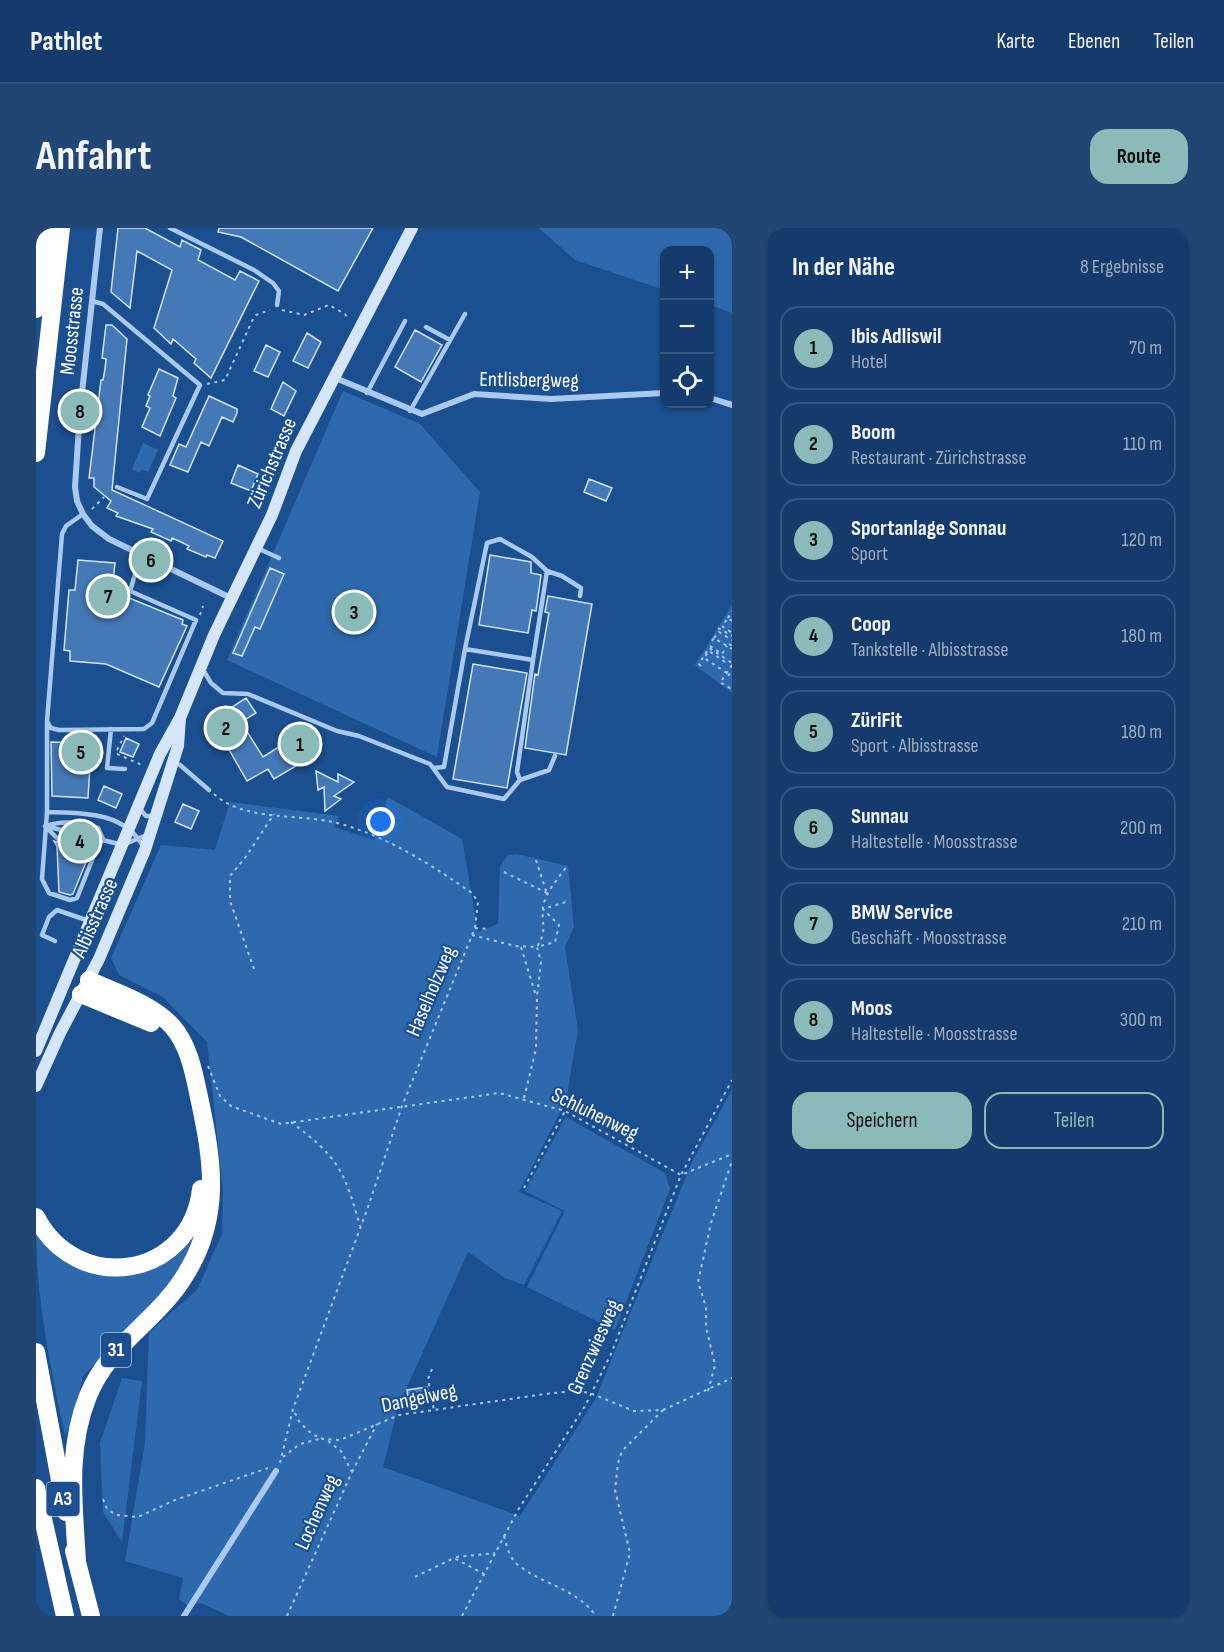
<!DOCTYPE html>
<html lang="de">
<meta charset="utf-8">
<style>
:root{--surface:#143b6b;--page:#214673;--text:#f1f3f6;--muted:#9dadc1;--line:#33557e;--accent:#8bbbb9}
body{margin:0;font-family:"Sofia Sans Condensed",sans-serif;background:var(--page);color:var(--text)}
.controls{position:absolute;right:18px;top:18px;display:grid;overflow:hidden;border-radius:12px;box-shadow:0 2px 4px #0004}
.controls button{width:54px;height:54px;display:grid;place-items:center;padding:0;border:0;border-bottom:2px solid var(--line);background:var(--surface);color:var(--text);font:30px sans-serif}
.you{position:absolute;left:345px;top:594px;width:21px;height:21px;margin:-15px;border:4px solid #fff;border-radius:50%;background:#1a73e8;box-shadow:0 0 0 9px #1a73e833}
.badge{display:grid;place-items:center;width:39px;height:39px;border-radius:50%;background:var(--accent);color:#111;font-size:20px;font-weight:700}
.pin{position:absolute;translate:-50% -50%;border:3px solid #fff;box-shadow:0 2px 6px #0006}
.list{margin:0;padding:0;list-style:none}
h2{display:flex;justify-content:space-between;align-items:center;height:78px;margin:0;padding:0 24px;font-size:26px}
h2 small{font-size:20px;font-weight:400;color:var(--muted)}
.list li{display:grid;grid-template-columns:39px 1fr auto;gap:18px;align-items:center;box-sizing:border-box;height:84px;margin:0 12px 12px;padding:0 12px;border:2px solid var(--line);border-radius:18px}
.list b{display:block;font-size:22px;white-space:nowrap}
.list p{margin:0;font-size:20px;white-space:nowrap;color:var(--muted)}
.list em{font-size:20px;font-style:normal;color:var(--muted)}
.actions{display:flex;gap:12px;padding:18px 24px}
.actions a{flex:1;padding:14px 0;border:2px solid var(--accent);border-radius:18px;text-align:center;font-size:21px;color:var(--accent)}
.actions .main{background:var(--accent);color:#111}
.icon{flex:none;width:33px;height:33px;fill:none;stroke:currentColor;stroke-width:2;stroke-linecap:round;stroke-linejoin:round}
.map{position:relative;flex:none;width:696px;height:1388px;overflow:hidden;border-radius:18px}
header{display:flex;align-items:center;gap:36px;box-sizing:border-box;height:84px;padding:0 30px;background:var(--surface);border-bottom:2px solid var(--line)}
header strong{font-size:28px}
nav{display:flex;gap:33px;margin-inline-start:auto;font-size:21px}
.intro{display:flex;align-items:center;justify-content:space-between;box-sizing:border-box;height:144px;padding:0 36px}
h1{margin:0;font-size:42px}
.button{padding:15px 27px;border-radius:18px;background:var(--accent);color:#111;font-size:21px;font-weight:700}
main{display:flex;gap:36px;padding:0 36px}
aside{flex:1;background:var(--surface);border-radius:18px;box-shadow:0 2px 4px #0004}
.map>svg:first-child{display:block}
.green{fill:#2e69ad}
.building{fill:#4478b7;stroke:#cfe3fa;stroke-width:1.5}
.lines{fill:none;stroke-linecap:round;stroke-linejoin:round}
.path{stroke:#a9c9ee;stroke-width:2;stroke-dasharray:3 4.5;stroke-linecap:butt}
.service{stroke:#a9c9ee;stroke-width:4.5}
.minor{stroke:#a9c9ee;stroke-width:6}
.secondary{stroke:#d6e6fa;stroke-width:12}
.motorway{stroke:#fff;stroke-width:18}
.labels{text-anchor:middle;dominant-baseline:central;stroke-width:4.5;stroke-linejoin:round;paint-order:stroke}
.shield{fill:#1b4f8f;stroke:#bbcadd;stroke-width:1.5}
.shield-label{font-size:20px;font-weight:bold;fill:#fff}
.street-label{font-size:21px;fill:#fff;stroke:#1b4f8f}
</style>
<header>
<strong>Pathlet</strong>
<nav><a>Karte</a><a>Ebenen</a><a>Teilen</a></nav>
</header>
<div class="intro"><h1>Anfahrt</h1><a class="button">Route</a></div>
<main>
<div class="map">
<svg width="696" height="1388" viewBox="0 0 696 1388">
<rect width="100%" height="100%" fill="#1b4f8f"/>
<path class="green" d="M503,0H696V85L674,77V22H628V62L539,32Z
M307,163L384,196L444,264L401,529L191,432Z
M107,215L122,222L112,244L106,241L103,245L96,241Z
M696,377V465L659,437Z
M352,569L426,611L442,704L462,696L464,638L472,627L481,626L532,638L538,699L529,719L542,802L530,873L483,964L526,983L488,1057L469,1050L432,1024L362,1179L347,1239L484,1288L559,1172L656,934L696,862V1388H193L165,1375L151,1377L143,1371L147,1350L89,1333L109,1215L113,1104L161,1062L186,1006L187,963L171,814L127,769L83,747L75,730L125,617L179,622L194,574L303,588L298,599L338,612Z
M530,889L629,945L634,961L579,1102L491,1059L529,983L489,963Z
M161,998L155,1025L137,1057L47,1148L37,1194L29,1207C14,1138 0,1070 0,999L52,1043L76,1048L111,1042Z
M86,1150L106,1153L86,1314L67,1284L64,1215Z"/>
<path class="building" d="M82,0H109L144,19L146,12L165,22L162,32L199,52L204,43L223,53L175,150L158,135L160,131L137,111L135,116L118,100L136,42L101,23L94,80L75,64Z
M183,0H337L302,63L205,9L182,4Z
M70,97H76L91,111L76,262L187,313L179,330L171,327L170,329L151,321L153,318L145,314L136,310L135,313L115,304L117,301L80,288L82,285L71,280L75,273L58,259V250H53L65,152H67L69,141L70,131L66,130Z
M379,102L406,117L385,154L359,139Z
M271,105L285,114L272,140L257,133Z
M230,117L244,124L232,149L218,143Z
M123,141L142,150L137,168L140,170L124,208L106,199L114,180L110,178L114,168L112,167Z
M247,154L260,163L248,188L235,181Z
M173,168L201,181V185L197,194L186,189L173,218L165,214L152,244L134,237L143,216L150,219Z
M202,237L222,246L215,263L195,255Z
M553,251L576,260L570,273L548,264Z
M454,327L495,334V345L505,347L500,383L496,382L492,405L443,397Z
M42,332L79,335L76,363L147,392L146,396L151,398L123,459L70,436L34,433V423L28,422L33,362H39Z
M234,340L248,346L224,401L219,399L206,428L197,425Z
M512,368L556,376L530,527L489,520L499,446L502,447L513,385L509,384Z
M437,436L491,445L471,560L417,551Z
M210,470L220,485L205,494L227,529L271,501L285,523L238,551L232,541L211,553L176,492Z
M90,510L103,516L97,529L84,524Z
M15,514L62,515L61,538H54L52,570L16,568Z
M280,543L302,554V546L318,554L298,568L305,571L289,583L288,559L282,562Z
M68,558L86,566L80,580L62,572Z
M147,576L163,583L155,601L139,594Z
M18,613L53,627L37,666L34,667L23,664L21,618Z
M391,1159L394,1172L373,1176L371,1162Z"/>
<g class="lines">
<path class="path" d="M246,82L268,87L293,77L309,86L313,92
M171,156L189,152L217,91L220,87L234,82
M56,281L68,269
M164,387L167,378
M692,390L696,383
M696,393L692,390L686,398L696,405
M682,400L696,408
M678,410L683,404L696,412
M676,413L678,410L696,421
M693,416L696,418
M674,418L686,426L691,418
M665,438L663,436L673,420L696,435
M691,445L668,430L673,423L692,436
M692,448L696,443
M686,452L696,437
M685,455L694,460L696,457
M81,522L88,508
M81,526L106,537
M178,566C209,594 261,585 301,595C351,608 394,636 436,665L442,674L439,700L366,878L331,982L257,1181
M500,632L511,666
M468,644L511,665
M439,700L454,701
M436,707L479,718L501,719C512,701 505,696 507,679C510,663 522,651 531,638
M485,719L500,768
M218,741L194,673V648L209,630L238,586
M172,838L184,868L195,878L245,896L463,865L529,883L645,947L696,926
M488,870L500,821L501,769L505,734L501,719L519,714L523,697L507,681L533,673
M255,894C303,930 308,942 324,998
M488,960L529,883
M396,1141L392,1151L398,1182
M672,1163L679,1137L670,1099V1079L662,1054L675,995L696,933
M247,1229L264,1216L283,1211
M244,1235L257,1181L264,1195L276,1206L287,1211L304,1212L363,1187L509,1166L539,1163L554,1165L598,1183L627,1182L696,1150
M316,1244L341,1196
M67,1271L71,1281L80,1287L102,1289L139,1272L232,1240
M468,1308C471,1318 473,1330 482,1337C507,1357 540,1360 560,1388
M420,1329L459,1325
M379,1349L418,1330L448,1346
M251,1388L316,1244L305,1223L292,1213
M426,1388L482,1282L549,1178L575,1126L645,947L696,852
M577,1388L594,1325L579,1262L582,1235L586,1223L627,1182"/>
<path class="service" d="M134,0L218,42L237,55L243,63L241,77
M56,73L67,76L164,157L111,271L81,259
M390,99L414,112
M331,165L369,93
M374,183L429,86
M47,286L30,298L26,306L11,493L15,500L23,502L108,501L116,495L160,392L94,363L105,327
M221,320L243,330
M511,343L526,348L545,360L544,368
M429,421L451,315L464,311L496,329L511,343L497,432
M166,440L175,455L187,465L212,466L301,503L323,508L394,536L411,559L468,571L484,552L513,542L519,528
M75,501L71,540L89,541
M144,537L173,562
M397,540L408,539L429,421L497,432L481,544L484,552
M103,580L110,588H118
M11,584V495
M9,598L87,617L113,606
M10,598C27,592 44,594 62,600L67,611
M11,600L24,613L55,623L60,622
M67,611L60,622L41,670L34,672L13,665L6,651L11,584C46,585 89,583 108,620
M19,713L6,707L13,689L21,682L53,693"/>
<path class="minor" d="M64,0L44,183L39,259L41,273L47,286L56,298L73,311L195,370
M297,149L386,186L438,166L515,171L628,165
M674,170L696,177
M148,1388L240,1243"/>
<path class="secondary" d="M0,823L124,526L144,490L178,407L236,287L260,223L376,0
M0,858L24,805L63,731L109,622L142,518L144,490"/>
<path class="motorway" d="M0,81L9,0
M0,225L25,0
M45,766L115,795
M0,989C41,1068 155,1051 165,961
M0,1124L30,1284
M0,1260L29,1388
M38,1323L55,1388
M41,1334C38,1278 30,1222 52,1168C73,1116 120,1094 148,1049C186,990 177,934 163,869C158,845 153,817 136,798C115,775 80,765 53,752"/>
</g>
<g class="labels">
<g class="shield">
<rect x="65" y="1105" width="30" height="34" rx="4.5"/>
<rect x="10.5" y="1254" width="33" height="34" rx="4.5"/>
</g>
<g class="shield-label">
<text x="80" y="1122">31</text>
<text x="27" y="1271">A3</text>
</g>
<g class="street-label">
<text transform="translate(36 103) rotate(-84)">Moosstrasse</text>
<text transform="translate(493 152) rotate(1)">Entlisbergweg</text>
<text transform="translate(236 235) rotate(-67)">Zürichstrasse</text>
<text transform="translate(59 690) rotate(-66)">Albisstrasse</text>
<text transform="translate(395 763) rotate(-67)">Haselholzweg</text>
<text transform="translate(559 886) rotate(26)">Schluhenweg</text>
<text transform="translate(558 1119) rotate(-66)">Grenzwiesweg</text>
<text transform="translate(383 1170) rotate(-12)">Dangelweg</text>
<text transform="translate(281 1284) rotate(-66)">Lochenweg</text>
</g>
</g>
</svg>
<div class="controls">
<button>+</button>
<button>−</button>
<button><svg class="icon" aria-label="locate" viewBox="0 0 24 24"><circle cx="12" cy="12" r="6"/><path d="M12 2v4M12 18v4M2 12h4M18 12h4"/></svg></button>
</div>
<div class="you"></div>
<div class="pin badge" style="left:264px;top:516px">1</div>
<div class="pin badge" style="left:190px;top:500px">2</div>
<div class="pin badge" style="left:318px;top:384px">3</div>
<div class="pin badge" style="left:44px;top:613px">4</div>
<div class="pin badge" style="left:45px;top:524px">5</div>
<div class="pin badge" style="left:115px;top:332px">6</div>
<div class="pin badge" style="left:72px;top:368px">7</div>
<div class="pin badge" style="left:44px;top:183px">8</div>
</div>
<aside>
<h2>In der Nähe<small>8 Ergebnisse</small></h2>
<ul class="list">
<li><span class="badge">1</span><div><b>Ibis Adliswil</b><p>Hotel</p></div><em>70 m</em></li>
<li><span class="badge">2</span><div><b>Boom</b><p>Restaurant · Zürichstrasse</p></div><em>110 m</em></li>
<li><span class="badge">3</span><div><b>Sportanlage Sonnau</b><p>Sport</p></div><em>120 m</em></li>
<li><span class="badge">4</span><div><b>Coop</b><p>Tankstelle · Albisstrasse</p></div><em>180 m</em></li>
<li><span class="badge">5</span><div><b>ZüriFit</b><p>Sport · Albisstrasse</p></div><em>180 m</em></li>
<li><span class="badge">6</span><div><b>Sunnau</b><p>Haltestelle · Moosstrasse</p></div><em>200 m</em></li>
<li><span class="badge">7</span><div><b>BMW Service</b><p>Geschäft · Moosstrasse</p></div><em>210 m</em></li>
<li><span class="badge">8</span><div><b>Moos</b><p>Haltestelle · Moosstrasse</p></div><em>300 m</em></li>
</ul>
<div class="actions"><a class="main">Speichern</a><a>Teilen</a></div>
</aside>
</main>
